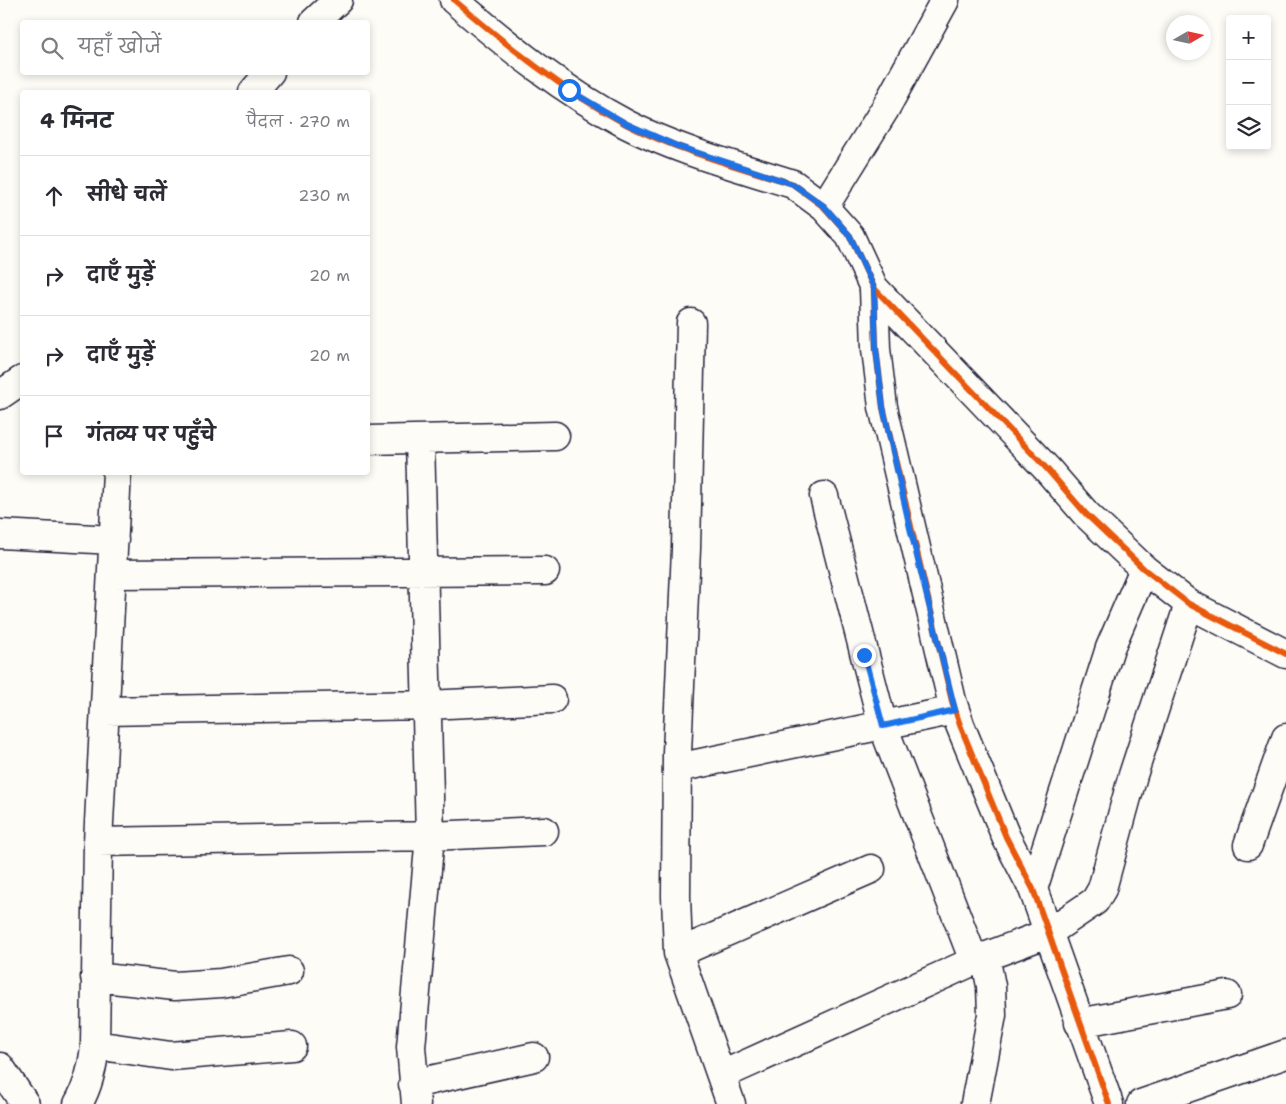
<!DOCTYPE html>
<html lang="hi">
<meta charset="utf-8">
<style>
:root{--surface:#fff;--page:#f2f2f3;--text:#2b2b33;--muted:#7c7c81;--line:#e1e1e2}
body{margin:0;font-family:"Shantell Sans","Playpen Sans Deva",sans-serif;background:var(--page);color:var(--text)}
.controls{position:absolute;right:15px;top:15px;display:grid;overflow:hidden;border-radius:5px;box-shadow:0 2px 8px #0003}
.controls button{width:45px;height:45px;display:grid;place-items:center;padding:0;border:0;border-bottom:1px solid var(--line);background:var(--surface);color:var(--text);font:25px sans-serif}
.compass{position:absolute;left:1166px;top:15px;width:45px;height:45px;border-radius:50%;background:var(--surface);box-shadow:0 2px 8px #0003;rotate:81deg}
.stop{position:absolute;width:15px;height:15px;margin:-11px;border:4px solid #1a73e8;border-radius:50%;background:#fff}
.stop.end{background:#1a73e8;border-color:#fff;box-shadow:0 1px 5px #0008}
.list{margin:0;padding:0;list-style:none}
h2{display:flex;justify-content:space-between;align-items:center;height:65px;margin:0;padding:0 20px;font-size:21px}
h2 small{font-size:16px;font-weight:400;color:var(--muted)}
.list li{display:grid;grid-template-columns:32px 1fr auto;gap:15px;align-items:center;box-sizing:border-box;height:80px;padding:0 20px;border-top:1px solid var(--line)}
.list b{display:block;font-size:19px;white-space:nowrap}
.list em{font-size:16px;font-style:normal;color:var(--muted)}
.icon{flex:none;width:28px;height:28px;fill:none;stroke:currentColor;stroke-width:2;stroke-linecap:round;stroke-linejoin:round}
.map{position:relative;flex:none;width:1286px;height:1104px;overflow:hidden}
.search{position:absolute;background:var(--surface);box-shadow:0 2px 8px #0003;left:20px;top:20px;width:350px;height:55px;display:flex;align-items:center;gap:12px;box-sizing:border-box;padding:0 18px;border-radius:5px;color:var(--muted);font-size:19px}
.panel{position:absolute;background:var(--surface);box-shadow:0 2px 8px #0003;left:20px;top:90px;width:350px;height:385px;border-radius:5px}
.map>svg:first-child{display:block}
.lines{fill:none;stroke-linecap:round;stroke-linejoin:round}
.minor-casing{stroke:#22223b;stroke-width:31}
.minor{stroke:#fdfcf7;stroke-width:28}
.cycleway-casing{stroke:#fdfcf7;stroke-width:9}
.cycleway{stroke:#e8590c;stroke-width:6}
.route{stroke:#1a73e8;stroke-width:6}
</style>
<div class="map">
<svg width="1286" height="1104" viewBox="0 0 1286 1104">
<rect width="100%" height="100%" fill="#fdfcf7"/>
<filter id="ink" filterUnits="userSpaceOnUse"><feTurbulence type="fractalNoise" baseFrequency=".02" numOctaves="2"/><feDisplacementMap in="SourceGraphic" scale="10" xChannelSelector="R" yChannelSelector="G"/><feConvolveMatrix kernelMatrix="1 2 1 2 8 2 1 2 1" color-interpolation-filters="sRGB"/></filter>
<g filter="url(#ink)">
<g class="lines">
<defs>
<path id="minor" d="M454,0C509,47 562,90 626,124C678,151 737,166 793,184L824,207L850,236L874,288L1047,469L1086,514L1144,569L1189,604L1286,654
M314,22L338,0
M253,92L270,72
M824,207L885,109L945,0
M874,288L876,349L883,407L952,701L960,725L1006,837L1033,889L1109,1104
M691,323L686,549L677,753L676,896L678,953L731,1104
M0,395L22,380
M368,440L555,436
M824,496L883,726L974,961
M0,534L114,540
M112,574L545,571
M106,711L427,705L552,699
M677,768L955,710
M98,842L430,836L544,831
M1248,845L1286,738
M1033,889L1110,648L1144,569
M678,953L871,869
M95,977L175,986L221,983L289,971
M1079,1023L1227,995
M95,1045L171,1056L292,1046
M0,1067L25,1104
M722,1075L974,961L1048,933L1095,901L1102,889L1133,775L1189,604
M413,1084L534,1057
M78,1104C89,1085 93,1066 95,1045L98,842L117,472
M416,1104L411,1047L430,836L420,439
M975,1104L992,1015L991,986L985,956
M1141,1104L1286,1054"/>
</defs>
<use href="#minor" class="minor-casing"/>
<use href="#minor" class="minor"/>
<defs>
<path id="cycleway" d="M454,0C509,47 562,90 626,124C678,151 737,166 793,184L824,207L850,236L874,288L1047,469L1086,514L1144,569L1189,604L1286,654
M874,288L876,349L883,407L952,701L960,725L1006,837L1033,889L1109,1104"/>
</defs>
<use href="#cycleway" class="cycleway-casing"/>
<use href="#cycleway" class="cycleway"/>
</g>
</g>
<g class="lines" filter="url(#ink)">
<path class="route" d="M569,90L627,124L677,146L793,184L824,206L850,236L874,288L876,349L883,407L910,528L955,710L883,726L864,655"/>
</g>
</svg>
<div class="controls">
<button>+</button>
<button>−</button>
<button><svg class="icon" aria-label="layers" viewBox="0 0 24 24"><path d="M12 4l9 5-9 5-9-5zM3 14l9 5 9-5"/></svg></button>
</div>
<svg class="compass" viewBox="-18 -18 36 36"><path d="M0-13l5 13h-10z" fill="#e53935"/><path d="M0 13l5-13h-10z" fill="#7c7c81"/></svg>
<div class="stop" style="left:569px;top:90px"></div>
<div class="stop end" style="left:864px;top:655px"></div>
<div class="search"><svg class="icon" aria-label="search" viewBox="0 0 24 24"><circle cx="10" cy="10" r="6"/><path d="M15 15l6 6"/></svg>यहाँ खोजें</div>
<section class="panel">
<h2>4 मिनट<small>पैदल · 270 m</small></h2>
<ul class="list">
<li><svg class="icon" aria-label="ahead" viewBox="0 0 24 24"><path d="M12 20V5M6 11l6-6 6 6"/></svg><div><b>सीधे चलें</b></div><em>230 m</em></li>
<li><svg class="icon" aria-label="right" viewBox="0 0 24 24"><path d="M7 20v-9h11M14 6l5 5-5 5"/></svg><div><b>दाएँ मुड़ें</b></div><em>20 m</em></li>
<li><svg class="icon" aria-label="right" viewBox="0 0 24 24"><path d="M7 20v-9h11M14 6l5 5-5 5"/></svg><div><b>दाएँ मुड़ें</b></div><em>20 m</em></li>
<li><svg class="icon" aria-label="arrive" viewBox="0 0 24 24"><path d="M6 21V4h12l-3 4 3 4H6"/></svg><div><b>गंतव्य पर पहुँचे</b></div></li>
</ul>
</section>
</div>
